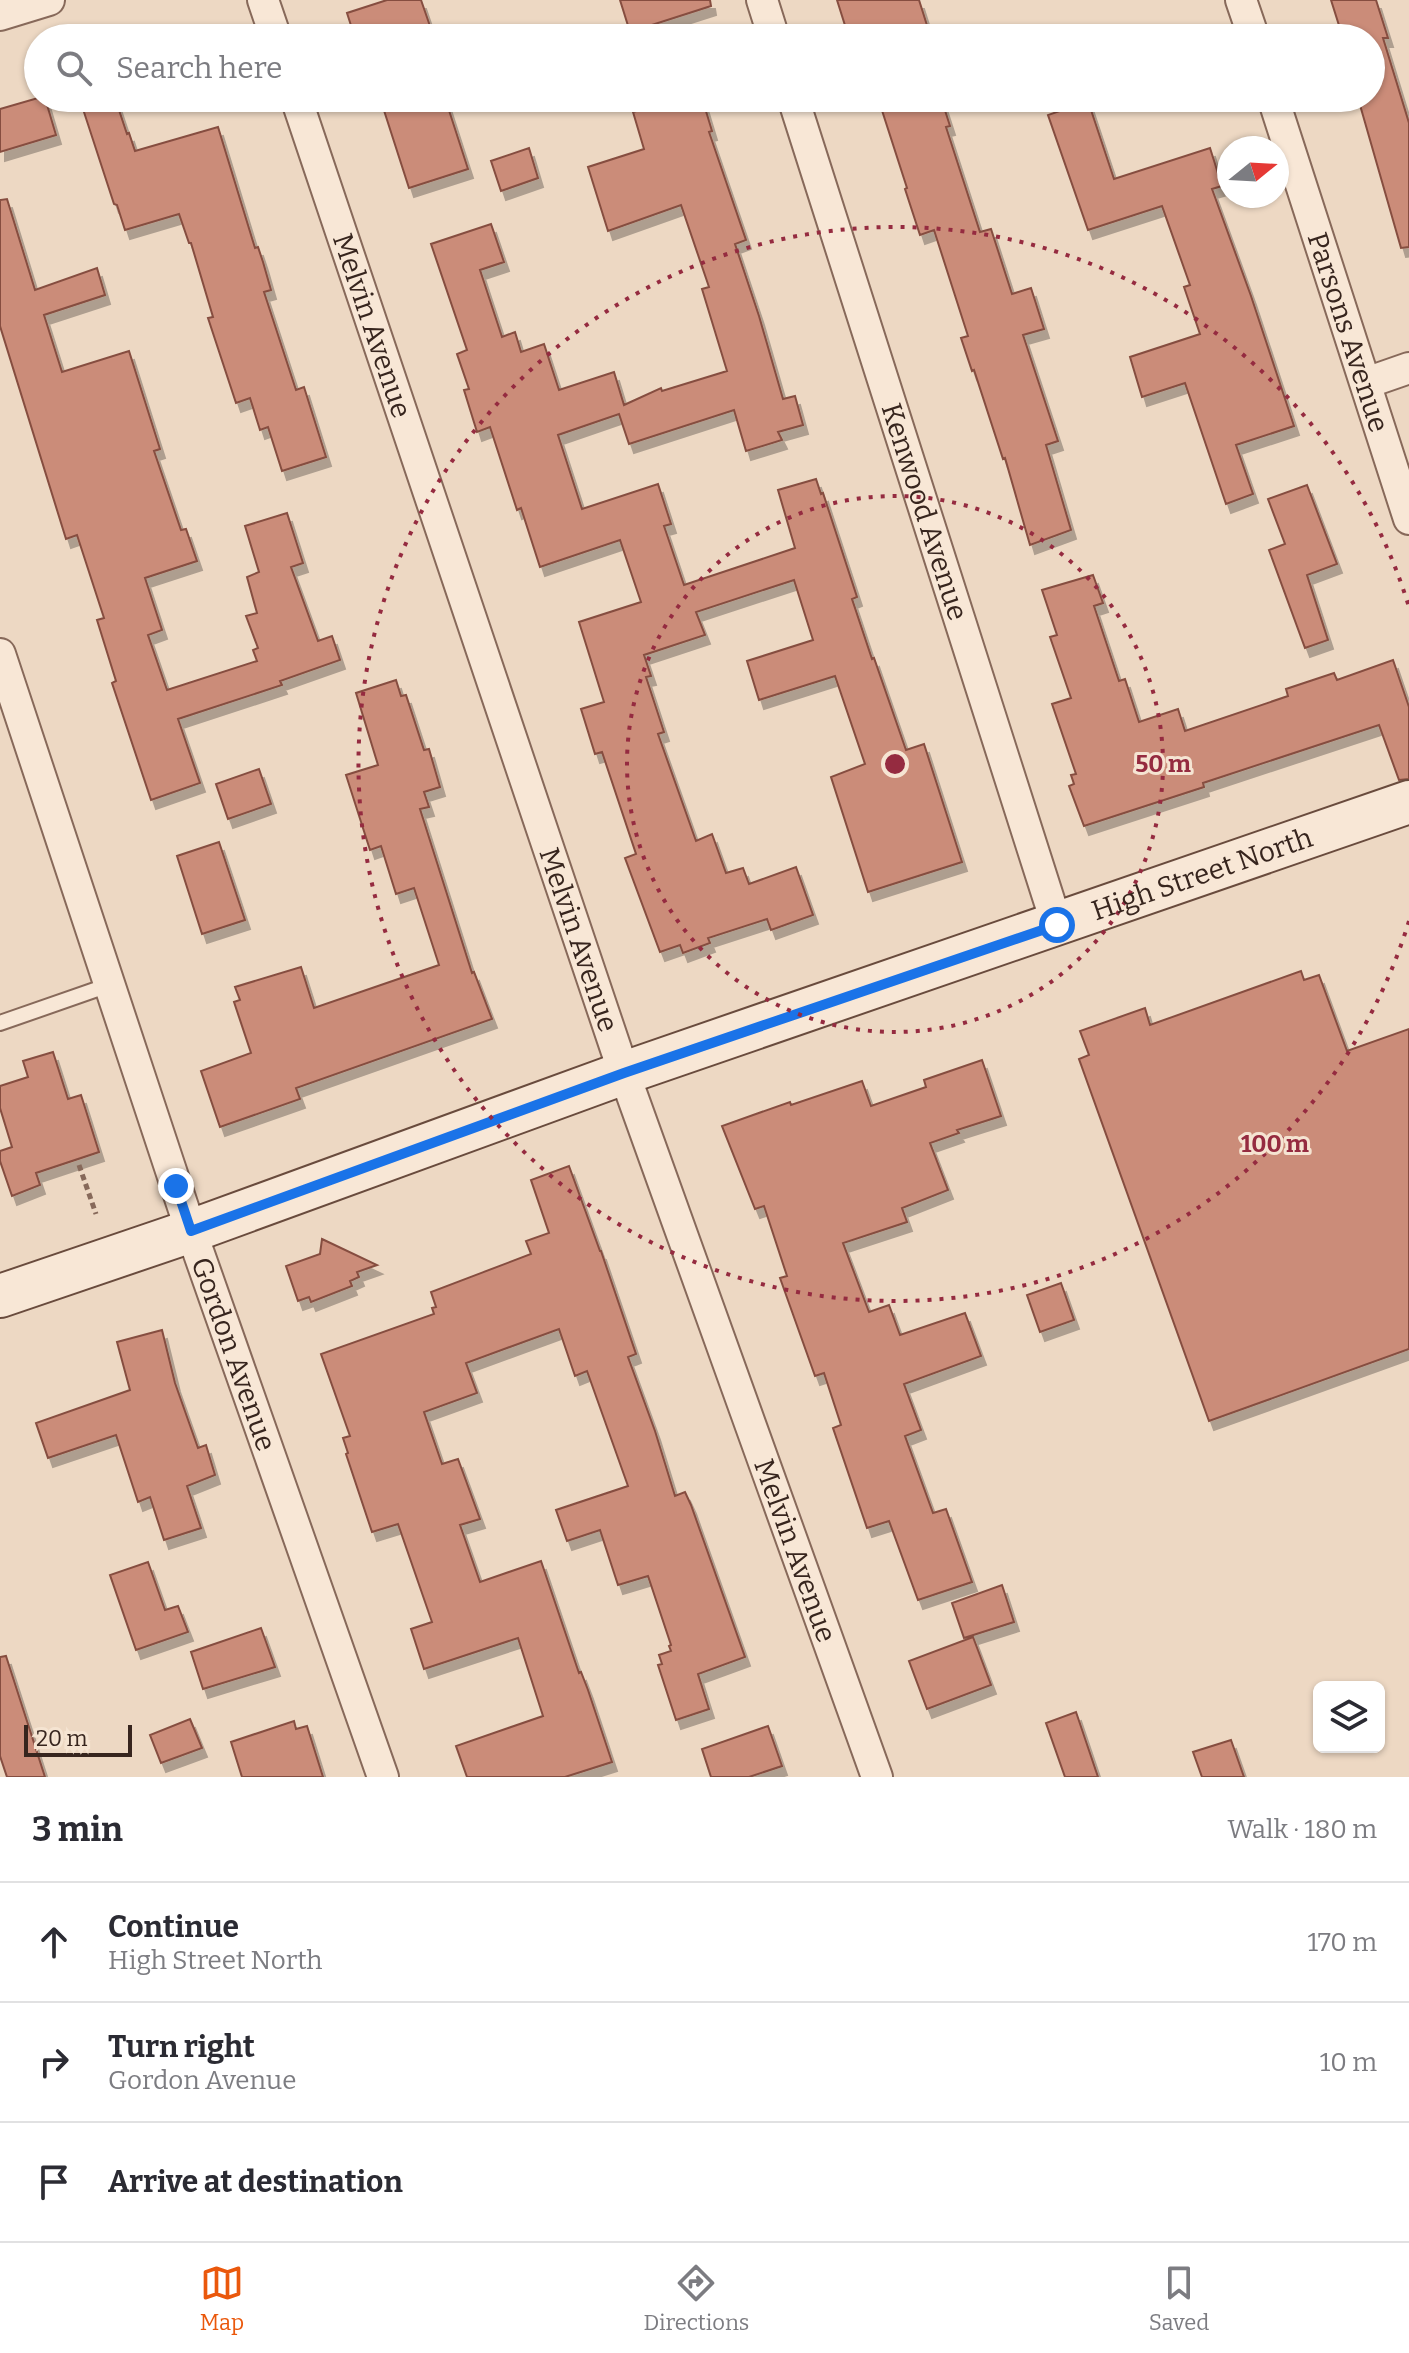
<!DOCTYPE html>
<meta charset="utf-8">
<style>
:root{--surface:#fff;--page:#f7f7f7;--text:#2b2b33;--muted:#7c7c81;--line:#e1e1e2;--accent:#ea580c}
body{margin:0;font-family:Bitter,serif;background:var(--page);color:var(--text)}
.controls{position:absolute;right:24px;bottom:24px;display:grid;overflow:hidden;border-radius:12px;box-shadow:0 2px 6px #0004}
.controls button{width:72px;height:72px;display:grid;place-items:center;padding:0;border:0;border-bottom:2px solid var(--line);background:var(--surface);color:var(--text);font:40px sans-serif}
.compass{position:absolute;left:1217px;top:136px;width:72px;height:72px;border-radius:50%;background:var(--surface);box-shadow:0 2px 6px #0004;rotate:72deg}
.scale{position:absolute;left:24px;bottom:20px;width:108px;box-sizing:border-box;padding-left:8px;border:4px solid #37251e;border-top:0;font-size:22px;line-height:28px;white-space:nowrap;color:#37251e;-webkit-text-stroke:6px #f5e4d2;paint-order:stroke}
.stop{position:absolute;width:24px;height:24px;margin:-18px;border:6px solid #1a73e8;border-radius:50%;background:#fff}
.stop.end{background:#1a73e8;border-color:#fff;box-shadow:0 2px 8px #0008}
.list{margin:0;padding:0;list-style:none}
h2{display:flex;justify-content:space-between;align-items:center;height:104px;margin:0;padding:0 32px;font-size:34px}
h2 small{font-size:26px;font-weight:400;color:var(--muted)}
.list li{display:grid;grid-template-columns:52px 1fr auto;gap:24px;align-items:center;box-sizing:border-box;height:120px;padding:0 32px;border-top:2px solid var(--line)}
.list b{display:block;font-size:30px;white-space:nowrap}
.list p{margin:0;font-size:26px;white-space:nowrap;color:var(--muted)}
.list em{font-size:26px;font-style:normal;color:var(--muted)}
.icon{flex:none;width:44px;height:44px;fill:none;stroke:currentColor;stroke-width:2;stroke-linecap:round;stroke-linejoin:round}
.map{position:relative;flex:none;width:1409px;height:1777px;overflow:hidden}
.search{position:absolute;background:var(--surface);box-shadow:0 2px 6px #0004;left:24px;right:24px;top:24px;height:88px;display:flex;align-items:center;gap:20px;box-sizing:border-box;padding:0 28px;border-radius:44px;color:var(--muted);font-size:30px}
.sheet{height:464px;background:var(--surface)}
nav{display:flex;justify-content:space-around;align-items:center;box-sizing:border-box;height:112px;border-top:2px solid var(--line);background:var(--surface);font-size:22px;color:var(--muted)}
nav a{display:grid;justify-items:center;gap:4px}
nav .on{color:var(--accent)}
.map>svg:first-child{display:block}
.building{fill:#cb8c79;stroke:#864e40;stroke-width:2;filter:url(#shadow)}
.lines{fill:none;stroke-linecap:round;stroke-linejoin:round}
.lane-casing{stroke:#87695a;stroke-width:18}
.street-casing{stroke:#87695a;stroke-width:34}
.secondary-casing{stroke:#694b3d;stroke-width:46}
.path{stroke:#87695a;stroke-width:5;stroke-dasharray:6 4;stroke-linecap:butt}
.lane{stroke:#f8e7d6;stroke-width:14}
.street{stroke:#f8e7d6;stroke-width:30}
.secondary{stroke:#f8e7d6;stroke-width:42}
.route{stroke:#1a73e8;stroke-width:10}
.ring{fill:none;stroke:#952b40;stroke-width:4;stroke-dasharray:4 8}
.labels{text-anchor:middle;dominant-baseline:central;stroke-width:6;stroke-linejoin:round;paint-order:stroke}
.street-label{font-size:28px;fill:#37251e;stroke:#f5e4d2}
.centre{fill:#952b40;stroke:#f5e4d2;stroke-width:4}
.ring-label{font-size:24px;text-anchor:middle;font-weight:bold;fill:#952b40;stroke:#f5e4d2;stroke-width:6;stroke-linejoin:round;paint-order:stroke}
</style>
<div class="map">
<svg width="1409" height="1777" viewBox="0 0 1409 1777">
<defs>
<filter id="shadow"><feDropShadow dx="5" dy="9" stdDeviation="0" flood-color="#0004"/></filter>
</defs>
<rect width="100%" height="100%" fill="#edd8c3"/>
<path class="building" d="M387,0H421L431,29L404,38H355L347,13Z
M620,0H710L711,6L630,32Z
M837,0H919L931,38H849Z
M1331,0H1376L1388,38H1383L1409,123V247L1401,248L1358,98H1371V38H1343Z
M38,98H45L56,135L0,152V109Z
M106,98H115L127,134L129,133L135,151L218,127L255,248L258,247L263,262L271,290L264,292L296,390L304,387L326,457L282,471L268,427L260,430L250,398L236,403L208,318L213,317L191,243H189L179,214L125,230L117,205L114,204L82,106Z
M380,98H445L468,169L409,188Z
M661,98H702L712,131L709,132L746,240L735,244L759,316L783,399L795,396L803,425L778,432L782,440L746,451L734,410L629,444L619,414L558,435L582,509L658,484L671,524L664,526L684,585L795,548L778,490L816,479L821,494L823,493L857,597L852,599L872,659L874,658L906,750L924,744L962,862L868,892L831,777L865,764L835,676L759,700L747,661L813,640L794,580L696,612L705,635L644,655L651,676L646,677L664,732L658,734L696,841L712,834L726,873L743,868L749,884L796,867L813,915L771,930L767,919L708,938L710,943L683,953L680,945L660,952L625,858L636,854L602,752L595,754L581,709L604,702L579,622L641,602L620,540L540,567L521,508L517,510L490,427L477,432L464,390L469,389L457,354L467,350L431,244L491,224L504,262L480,270L502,337L515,332L521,352L544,344L559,390L614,372L624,405L661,388L662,391L727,371L702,289L709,287L681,205L608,231L588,167L644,149L633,112L663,103Z
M878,98H941L950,126L946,127L980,232L991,229L1012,294L1031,288L1044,329L1023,335L1058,441L1046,445L1071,530L1030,545L1005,458L1003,459L974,370L972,371L961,338L968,336L934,230L920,235L905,189L907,188Z
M1088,101L1114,179L1210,148L1222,186L1212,189L1251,296L1294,426L1236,445L1253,494L1226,504L1185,383L1142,397L1130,357L1200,334L1184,287L1190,285L1162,206L1088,230L1048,115Z
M529,148L538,178L501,191L491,161Z
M7,199L35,290L97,268L105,295L44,315L62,372L129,351L160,449L154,451L181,530L186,529L197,561L145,578L162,630L148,635L167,690L257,661L253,650L258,648L246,616L257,613L247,577L259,572L245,526L287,513L303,563L291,567L318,641L332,636L340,660L280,681L282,685L178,719L200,783L151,800L112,683L116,681L97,620L104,618L77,535L66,539L0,326V200Z
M1307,485L1337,564L1307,575L1328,640L1305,648L1269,550L1285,544L1268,499Z
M1093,575L1103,603L1094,606L1119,681L1125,679L1139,722L1178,709L1185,731L1288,696L1286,689L1334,673L1337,680L1393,660L1409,707V779L1399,780L1379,725L1203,783L1204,787L1084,826L1069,786L1074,784L1071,775L1076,774L1052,704L1071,698L1050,637L1057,635L1042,590Z
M396,680L401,696L406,695L424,750L429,749L440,787L424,792L429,807L420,809L472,973L474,972L492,1019L296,1088L300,1099L220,1127L201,1071L251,1053L234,1002L240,1000L235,987L301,967L314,1008L439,965L414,888L396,894L381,846L370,850L346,775L378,765L356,693Z
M259,769L271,804L228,819L216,784Z
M219,842L245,920L202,934L177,856Z
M1301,971L1304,980L1319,975L1347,1051L1409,1029V1349L1209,1421L1079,1059L1089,1055L1080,1031L1145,1008L1150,1025Z
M53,1052L68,1099L81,1095L99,1152L36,1173L40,1185L12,1196L0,1161V1151L12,1147L0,1108V1086L28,1077L23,1061Z
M982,1060L1001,1116L957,1130L959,1133L930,1143L948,1190L902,1208L907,1222L843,1243L869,1312L889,1305L900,1335L965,1313L981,1356L904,1384L921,1430L905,1436L933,1513L946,1509L972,1582L918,1600L889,1521L867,1528L833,1428L841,1425L824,1373L815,1376L780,1278L787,1276L764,1206L755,1209L722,1126L790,1102L791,1105L862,1081L871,1106L926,1087L924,1080Z
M569,1166L600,1251H601L636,1354L628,1357L655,1431L675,1496L685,1492L691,1505L745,1657L698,1674L709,1709L676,1720L658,1665L662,1664L659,1655L671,1651L669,1646L671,1645L648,1576L618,1585L600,1530L567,1541L556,1510L628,1486L587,1371L575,1376L559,1329L466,1363L477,1393L424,1412L442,1464L458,1459L480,1519L460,1525L480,1582L541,1561L579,1673L581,1672L588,1690L612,1762L565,1777H467L456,1746L543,1716L518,1638L424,1669L411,1629L432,1622L398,1524L372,1532L346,1454L348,1453L343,1438L350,1436L321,1354L434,1314L432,1308L436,1307L431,1292L531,1254L526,1241L549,1233L531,1180Z
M322,1239L377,1265L357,1272L359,1277L350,1281L352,1286L311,1302L309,1297L298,1301L286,1266L320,1254Z
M1061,1283L1074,1320L1040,1332L1027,1295Z
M162,1330L175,1383L198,1448L206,1445L215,1475L187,1486L201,1528L164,1540L150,1497L138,1502L116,1435L48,1458L36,1423L130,1390L117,1342Z
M148,1562L165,1610L178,1606L188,1632L136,1650L110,1575Z
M1002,1585L1014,1622L964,1638L952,1603Z
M261,1628L275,1667L203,1689L191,1652Z
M973,1637L991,1685L927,1709L909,1661Z
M6,1656L45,1777H7L0,1756V1657Z
M1076,1712L1098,1777H1065L1046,1723Z
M190,1719L202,1748L161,1763L150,1735Z
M294,1721L296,1729L307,1726L323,1777H242L231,1742Z
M768,1726L782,1766L749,1777H711L702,1749Z
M1231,1740L1244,1777H1202L1193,1752Z"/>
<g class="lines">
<defs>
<path id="lane" d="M0,1023L109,985"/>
<g id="street">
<path d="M263,0L276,38"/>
<path d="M762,0L774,38"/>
<path d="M1241,0L1254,38"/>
<path d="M0,15L49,0"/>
<path id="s1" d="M296,98L624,1073L877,1777"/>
<path id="s2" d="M793,98L1057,925"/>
<path id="s3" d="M1273,98L1409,519"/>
<path d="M1366,383L1409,368"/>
<path id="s4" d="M0,654L191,1231L383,1777"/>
</g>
<g id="secondary">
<path id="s5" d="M0,1296L191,1231L624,1073L1409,802"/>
</g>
</defs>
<use href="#lane" class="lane-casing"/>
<use href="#street" class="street-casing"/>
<use href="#secondary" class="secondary-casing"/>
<path class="path" d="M79,1165L96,1214"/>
<use href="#lane" class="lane"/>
<use href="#street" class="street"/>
<use href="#secondary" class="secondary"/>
</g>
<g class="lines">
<path class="route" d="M176,1186L191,1231L624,1073L1057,925"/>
</g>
<g class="ring">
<circle cx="895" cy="764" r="268"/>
<path d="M1409 921A537 537 0 1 1 1409 607"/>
</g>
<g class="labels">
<g class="street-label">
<text stroke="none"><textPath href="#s1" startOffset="240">Melvin Avenue</textPath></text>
<text stroke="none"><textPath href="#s3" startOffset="246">Parsons Avenue</textPath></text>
<text stroke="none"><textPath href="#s2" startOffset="434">Kenwood Avenue</textPath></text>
<text stroke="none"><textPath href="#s5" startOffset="1274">High Street North</textPath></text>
<text stroke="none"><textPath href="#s1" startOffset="888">Melvin Avenue</textPath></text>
<text stroke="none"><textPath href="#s4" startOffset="738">Gordon Avenue</textPath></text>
<text stroke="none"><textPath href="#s1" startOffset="1536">Melvin Avenue</textPath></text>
</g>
</g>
<circle cx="895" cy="764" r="12" class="centre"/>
<g class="ring-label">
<text x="1163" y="772">50 m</text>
<text x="1275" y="1152">100 m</text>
</g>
</svg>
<div class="controls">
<button><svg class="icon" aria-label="layers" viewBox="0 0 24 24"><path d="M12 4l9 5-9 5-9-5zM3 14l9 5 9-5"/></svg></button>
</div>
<svg class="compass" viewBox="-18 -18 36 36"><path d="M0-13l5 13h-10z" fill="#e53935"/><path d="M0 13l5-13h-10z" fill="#7c7c81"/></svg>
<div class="scale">20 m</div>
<div class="stop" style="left:1057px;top:925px"></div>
<div class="stop end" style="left:176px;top:1186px"></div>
<div class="search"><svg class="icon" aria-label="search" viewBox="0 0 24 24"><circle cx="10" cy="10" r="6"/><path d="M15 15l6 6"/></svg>Search here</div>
</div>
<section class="sheet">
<h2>3 min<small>Walk · 180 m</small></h2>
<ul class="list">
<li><svg class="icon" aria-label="ahead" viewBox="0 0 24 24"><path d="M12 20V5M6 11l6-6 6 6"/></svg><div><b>Continue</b><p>High Street North</p></div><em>170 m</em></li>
<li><svg class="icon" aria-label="right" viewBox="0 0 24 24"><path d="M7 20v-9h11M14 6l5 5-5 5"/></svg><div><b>Turn right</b><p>Gordon Avenue</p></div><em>10 m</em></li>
<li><svg class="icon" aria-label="arrive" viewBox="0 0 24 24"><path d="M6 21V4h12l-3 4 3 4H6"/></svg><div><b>Arrive at destination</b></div></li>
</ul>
</section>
<nav>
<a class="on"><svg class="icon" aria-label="map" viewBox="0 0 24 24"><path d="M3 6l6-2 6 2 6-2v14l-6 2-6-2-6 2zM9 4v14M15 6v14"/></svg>Map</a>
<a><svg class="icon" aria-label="directions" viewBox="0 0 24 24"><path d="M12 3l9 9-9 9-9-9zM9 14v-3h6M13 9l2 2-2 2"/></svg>Directions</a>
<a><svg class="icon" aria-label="saved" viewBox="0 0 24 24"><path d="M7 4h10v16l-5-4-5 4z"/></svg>Saved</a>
</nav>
